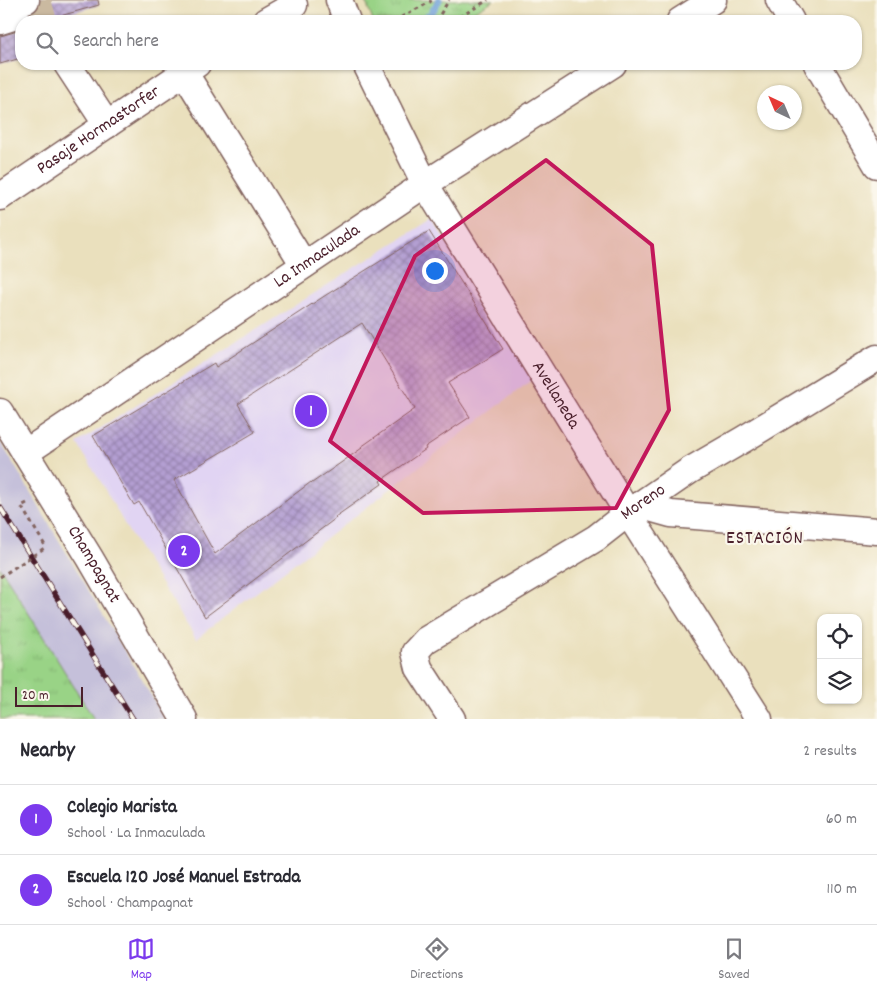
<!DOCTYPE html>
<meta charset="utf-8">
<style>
:root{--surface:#fff;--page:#f7f7f7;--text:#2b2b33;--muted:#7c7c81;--line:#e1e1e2;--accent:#7c3aed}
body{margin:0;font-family:Dekko,sans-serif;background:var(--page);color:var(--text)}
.controls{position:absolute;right:15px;bottom:15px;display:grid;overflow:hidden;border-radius:10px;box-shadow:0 1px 4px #0004}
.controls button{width:45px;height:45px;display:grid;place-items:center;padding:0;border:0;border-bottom:1px solid var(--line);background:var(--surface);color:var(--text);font:25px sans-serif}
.compass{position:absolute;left:757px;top:85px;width:45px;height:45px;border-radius:50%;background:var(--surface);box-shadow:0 1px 4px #0004;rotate:316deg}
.scale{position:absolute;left:15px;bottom:12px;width:68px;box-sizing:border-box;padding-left:5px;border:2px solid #4a1f2b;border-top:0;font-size:14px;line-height:18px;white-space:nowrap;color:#4a1f2b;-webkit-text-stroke:4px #fbf7ec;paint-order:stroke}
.you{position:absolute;left:434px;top:270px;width:18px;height:18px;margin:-12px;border:4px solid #fff;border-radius:50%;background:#1a73e8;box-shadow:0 0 0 8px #1a73e833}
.badge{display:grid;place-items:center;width:32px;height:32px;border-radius:50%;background:var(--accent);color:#fff;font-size:16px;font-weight:700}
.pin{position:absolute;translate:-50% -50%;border:2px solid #fff;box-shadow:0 1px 5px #0006}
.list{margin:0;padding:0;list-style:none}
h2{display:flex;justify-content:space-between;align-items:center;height:65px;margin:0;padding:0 20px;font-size:21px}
h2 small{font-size:16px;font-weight:400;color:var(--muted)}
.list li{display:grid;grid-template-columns:32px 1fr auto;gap:15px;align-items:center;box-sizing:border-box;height:70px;padding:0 20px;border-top:1px solid var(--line)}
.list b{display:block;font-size:19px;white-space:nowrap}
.list p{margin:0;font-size:16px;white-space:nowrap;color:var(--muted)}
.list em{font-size:16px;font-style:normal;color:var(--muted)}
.icon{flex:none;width:28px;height:28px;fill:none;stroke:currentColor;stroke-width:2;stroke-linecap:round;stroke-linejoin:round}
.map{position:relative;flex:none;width:877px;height:719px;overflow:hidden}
.search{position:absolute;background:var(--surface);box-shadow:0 1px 4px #0004;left:15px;right:15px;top:15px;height:55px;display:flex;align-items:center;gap:12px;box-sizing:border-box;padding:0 18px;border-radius:20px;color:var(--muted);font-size:19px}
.sheet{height:205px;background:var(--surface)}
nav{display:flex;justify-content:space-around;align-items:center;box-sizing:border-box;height:70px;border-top:1px solid var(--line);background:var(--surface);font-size:14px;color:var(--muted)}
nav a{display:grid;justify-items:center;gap:2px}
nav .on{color:var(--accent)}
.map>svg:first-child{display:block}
.built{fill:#e1d4f3}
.railway{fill:#c5c0da}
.park{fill:url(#park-tufts);stroke:#727958}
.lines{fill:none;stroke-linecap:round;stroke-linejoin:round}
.stream{stroke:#6c9fd8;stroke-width:7}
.building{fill:url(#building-cross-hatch);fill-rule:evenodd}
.minor-tunnel{stroke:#cab9a0;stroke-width:26;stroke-dasharray:26 13;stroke-linecap:butt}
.minor-casing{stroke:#82635e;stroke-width:29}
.path{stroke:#82635e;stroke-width:3;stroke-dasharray:4 4;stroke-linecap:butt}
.minor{stroke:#fff;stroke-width:26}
.rail-casing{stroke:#4a1f2b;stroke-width:5.5}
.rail{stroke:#fbf7ec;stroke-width:4;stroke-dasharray:11;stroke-linecap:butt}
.path-bridge{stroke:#82635e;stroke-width:3;stroke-dasharray:4 4;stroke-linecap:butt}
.marked{fill:#c2185b;fill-opacity:0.2;stroke:#c2185b;stroke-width:4;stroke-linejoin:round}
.labels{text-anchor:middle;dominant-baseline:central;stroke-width:4.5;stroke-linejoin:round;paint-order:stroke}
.street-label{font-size:18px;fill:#4a1f2b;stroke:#fbf7ec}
.neighbourhood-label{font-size:19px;letter-spacing:1px;fill:#4a1f2b;stroke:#fbf7ec}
</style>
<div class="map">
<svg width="877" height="719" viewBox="0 0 877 719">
<defs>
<pattern id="park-tufts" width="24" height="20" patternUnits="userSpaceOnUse" patternTransform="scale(1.25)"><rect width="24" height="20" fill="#99d386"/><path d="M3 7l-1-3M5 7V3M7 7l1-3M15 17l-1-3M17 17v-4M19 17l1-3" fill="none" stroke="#85b574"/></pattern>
<pattern id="building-cross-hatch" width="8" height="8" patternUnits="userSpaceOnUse" patternTransform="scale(1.25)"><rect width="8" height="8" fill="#b39fd2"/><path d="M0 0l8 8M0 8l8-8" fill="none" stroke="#9481ab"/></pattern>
</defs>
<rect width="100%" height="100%" fill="#fbf7ec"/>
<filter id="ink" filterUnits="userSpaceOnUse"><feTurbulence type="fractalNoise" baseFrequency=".02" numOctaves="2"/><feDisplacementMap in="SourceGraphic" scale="10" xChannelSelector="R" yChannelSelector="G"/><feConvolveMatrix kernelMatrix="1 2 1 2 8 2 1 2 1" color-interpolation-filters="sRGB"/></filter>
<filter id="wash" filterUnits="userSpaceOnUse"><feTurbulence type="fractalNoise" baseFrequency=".0096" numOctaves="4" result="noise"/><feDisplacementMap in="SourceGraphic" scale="20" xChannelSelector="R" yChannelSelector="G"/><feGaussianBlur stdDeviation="1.12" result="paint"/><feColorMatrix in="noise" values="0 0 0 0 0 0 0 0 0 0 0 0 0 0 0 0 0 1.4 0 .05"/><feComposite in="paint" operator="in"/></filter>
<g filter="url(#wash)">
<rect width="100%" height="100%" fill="#eae0bd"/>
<path class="built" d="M432,219L534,378L196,639L130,534L101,482L77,443Z"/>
<path class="railway" d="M0,441L165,719H0Z"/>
<path class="park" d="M365,0H494L458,21H373Z
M0,567L94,719H0Z"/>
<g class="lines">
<path class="stream" d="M420,21L431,14L439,0"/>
</g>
<g id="blocks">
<path class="building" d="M41,0H98L99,5L60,16L61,21H30V14L38,10Z
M21,30V58L0,64V36L4,35Z
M429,231L503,349L448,383L470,417L425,447L426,449L380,481L382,484L335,517L336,518L205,617L139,502L134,505L93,436L214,363L216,367L326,295ZM362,323L415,409L361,447L362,448L312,483L311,482L215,554L174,480L255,432L238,404Z"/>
</g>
</g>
<g filter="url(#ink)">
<use href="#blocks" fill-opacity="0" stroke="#82635e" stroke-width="1"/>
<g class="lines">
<path class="minor-tunnel" d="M38,1L44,21"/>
<defs>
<g id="minor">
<path d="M339,0L347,21"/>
<path d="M779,0L791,21"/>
<path d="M0,21L16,16L11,5L26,0"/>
<path d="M266,21L294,5"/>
<path d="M680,21L713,0"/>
<path d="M67,64L107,125"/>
<path id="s1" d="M366,64L425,184L628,513L759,719"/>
<path d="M817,64L877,165"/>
<path d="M184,72L304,265"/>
<path id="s2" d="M0,197L197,64"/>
<path id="s3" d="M0,412L90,558L184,719"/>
<path id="s4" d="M25,453L425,184L613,64"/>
<path d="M639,505L671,514L877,531"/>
<path id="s5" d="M452,719L419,668L415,652L426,640L596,538L628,513L689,471L744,439L877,358"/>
</g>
</defs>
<use href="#minor" class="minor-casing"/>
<path class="path" d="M394,21L430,2L431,0
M436,21L449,0
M453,21L488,0
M27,503L21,506L46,547"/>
<use href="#minor" class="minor"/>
<defs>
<path id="rail" d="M0,507L133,719"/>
</defs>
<use href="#rail" class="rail-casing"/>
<use href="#rail" class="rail"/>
<path class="path-bridge" d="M0,577L46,547"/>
</g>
</g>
<path class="marked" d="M546,160L652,245L669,410L616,508L423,513L330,441L415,256Z"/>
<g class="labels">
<g class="street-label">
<text stroke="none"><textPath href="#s2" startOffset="119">Pasaje Hormastorfer</textPath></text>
<text stroke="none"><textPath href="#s4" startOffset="352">La Inmaculada</textPath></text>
<text stroke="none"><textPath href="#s1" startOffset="382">Avellaneda</textPath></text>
<text stroke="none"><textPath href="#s5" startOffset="351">Moreno</textPath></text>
<text stroke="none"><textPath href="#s3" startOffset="179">Champagnat</textPath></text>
</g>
<g class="neighbourhood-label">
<text x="765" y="539">ESTACIÓN</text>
</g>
</g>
</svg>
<div class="controls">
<button><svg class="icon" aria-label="locate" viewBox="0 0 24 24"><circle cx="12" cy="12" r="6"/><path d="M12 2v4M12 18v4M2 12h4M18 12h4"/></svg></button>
<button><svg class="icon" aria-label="layers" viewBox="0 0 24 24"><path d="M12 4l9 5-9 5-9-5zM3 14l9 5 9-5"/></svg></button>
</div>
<svg class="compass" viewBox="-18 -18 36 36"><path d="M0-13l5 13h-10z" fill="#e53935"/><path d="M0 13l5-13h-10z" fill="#7c7c81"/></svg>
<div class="scale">20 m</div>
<div class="you"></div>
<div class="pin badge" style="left:311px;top:411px">1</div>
<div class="pin badge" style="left:184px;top:551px">2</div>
<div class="search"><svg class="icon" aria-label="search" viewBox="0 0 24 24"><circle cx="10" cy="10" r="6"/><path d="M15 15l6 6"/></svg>Search here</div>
</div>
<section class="sheet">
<h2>Nearby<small>2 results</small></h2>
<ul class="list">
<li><span class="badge">1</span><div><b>Colegio Marista</b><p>School · La Inmaculada</p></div><em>60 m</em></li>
<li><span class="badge">2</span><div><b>Escuela 120 José Manuel Estrada</b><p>School · Champagnat</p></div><em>110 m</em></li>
</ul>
</section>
<nav>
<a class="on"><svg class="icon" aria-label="map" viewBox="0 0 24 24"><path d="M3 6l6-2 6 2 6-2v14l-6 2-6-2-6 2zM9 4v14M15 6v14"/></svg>Map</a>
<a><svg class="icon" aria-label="directions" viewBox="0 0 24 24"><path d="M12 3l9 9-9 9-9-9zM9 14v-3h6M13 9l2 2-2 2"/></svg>Directions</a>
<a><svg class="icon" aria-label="saved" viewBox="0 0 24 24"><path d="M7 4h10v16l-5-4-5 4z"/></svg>Saved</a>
</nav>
